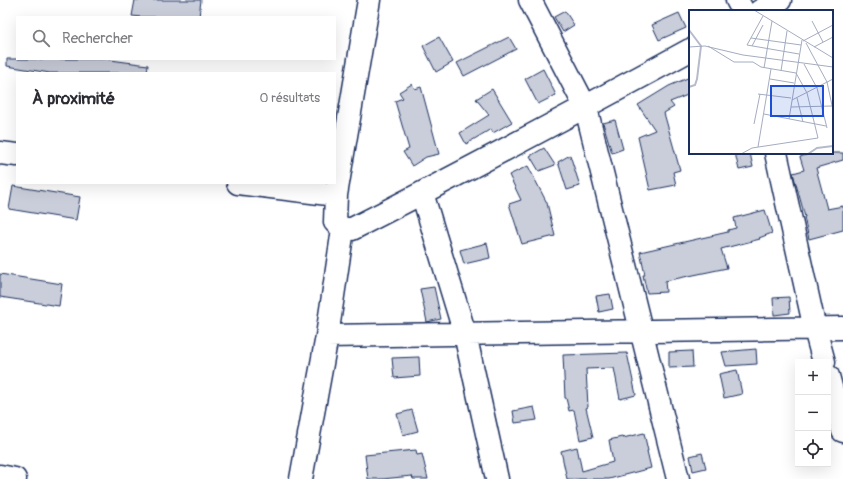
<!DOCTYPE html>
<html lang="fr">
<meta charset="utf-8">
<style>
:root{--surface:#fff;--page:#f7f7f7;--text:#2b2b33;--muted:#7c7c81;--line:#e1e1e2}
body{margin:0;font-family:Pangolin,sans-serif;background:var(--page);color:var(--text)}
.controls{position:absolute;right:12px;bottom:12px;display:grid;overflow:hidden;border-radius:0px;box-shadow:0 4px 16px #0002}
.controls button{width:36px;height:36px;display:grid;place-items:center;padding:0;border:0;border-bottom:1px solid var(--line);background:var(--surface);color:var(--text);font:20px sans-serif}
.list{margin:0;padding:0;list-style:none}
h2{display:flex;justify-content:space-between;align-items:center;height:52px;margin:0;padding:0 16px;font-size:17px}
h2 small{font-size:13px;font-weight:400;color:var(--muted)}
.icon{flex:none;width:22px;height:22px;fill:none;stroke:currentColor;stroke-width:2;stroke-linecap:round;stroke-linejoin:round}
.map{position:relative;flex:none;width:843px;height:479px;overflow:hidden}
.search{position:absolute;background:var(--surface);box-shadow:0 4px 16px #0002;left:16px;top:16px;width:320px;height:44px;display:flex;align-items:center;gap:10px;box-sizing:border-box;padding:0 14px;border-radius:0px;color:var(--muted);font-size:15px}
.panel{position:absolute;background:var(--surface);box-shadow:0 4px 16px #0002;left:16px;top:72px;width:320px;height:112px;border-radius:0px}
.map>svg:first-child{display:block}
.building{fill:#caceda;stroke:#1b2f5e}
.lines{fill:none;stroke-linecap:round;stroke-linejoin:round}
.minor-casing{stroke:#1b2f5e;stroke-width:25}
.minor{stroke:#fff;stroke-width:22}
.inset-river{fill:none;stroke:#b5bbca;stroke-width:2}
.inset-road{fill:none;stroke:#a4acbf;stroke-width:1}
.view{fill:#1d4ed8;fill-opacity:0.15;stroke:#1d4ed8;stroke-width:2}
.inset-edge{fill:none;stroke:#1b2f5e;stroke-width:2}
</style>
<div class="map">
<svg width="843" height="479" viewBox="0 0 843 479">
<rect width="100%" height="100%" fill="#fff"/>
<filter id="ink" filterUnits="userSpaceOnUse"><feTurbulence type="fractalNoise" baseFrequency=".025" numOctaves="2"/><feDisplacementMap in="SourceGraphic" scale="8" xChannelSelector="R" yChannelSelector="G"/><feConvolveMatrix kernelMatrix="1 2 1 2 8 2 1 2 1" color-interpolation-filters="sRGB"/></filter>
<g filter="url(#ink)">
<path class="building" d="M135,0H201L199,17H142L132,16Z
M565,11L574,25L563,32L554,17Z
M679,13L686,28L659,40L652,25Z
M439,37L453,62L436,72L423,46Z
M509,37L516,49L464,76L457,63Z
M7,59H103L148,65L147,73H50L7,66Z
M543,69L556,95L538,104L525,79Z
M690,77V94L670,102L674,107L664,113L680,170L673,172L676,185L650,190L638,137L655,130L638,105L669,86Z
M412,84L415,89L421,87L439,154L426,157L412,166L403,152L409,149L395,101L403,98L399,92Z
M492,89L512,122L493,133L491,129L466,144L460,133L489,115L476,99Z
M615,120L623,149L612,153L603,123Z
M544,148L555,165L539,171L530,156Z
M735,153H750L753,167L739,170Z
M812,153H843V160L816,168L827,209L843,206V230L809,239L804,217H805L793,173L804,170L800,157Z
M570,155L580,186L567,190L558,162Z
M528,166L547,203L555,236L522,244L509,204L521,200L509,175Z
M13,186L80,197L76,220L9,209Z
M765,210L772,233L759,238L760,239L721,249L727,268L665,281L666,292L647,293L643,275H645L640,252L728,232V230L736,228L734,218Z
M487,243L490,258L464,264L460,250Z
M0,274L62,284L59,306L0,297Z
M434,287L441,319L427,322L420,289Z
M610,294L613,309L599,312L596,296Z
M789,297L790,313L774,315L773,298Z
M756,349L757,364L726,366L722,352Z
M692,351L693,367L669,368V352Z
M627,353L636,395L620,399L614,368L586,369L588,407L586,408L593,437L580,440L574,410L569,411L566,398H565L563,355Z
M419,357L420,376L394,378L392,358Z
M737,370L742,394L724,398L719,374Z
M534,407L537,420L515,423L513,411Z
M412,410L418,431L403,435L397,414Z
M644,433L648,451H647L651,468L609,479H567L561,451L577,447L582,471L613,462L609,440L622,437L623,438Z
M416,450L417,455L422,454L428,479H413L412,476L382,479H368L365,455Z
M702,453L706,468L693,471L690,456Z"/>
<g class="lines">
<defs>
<path id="minor" d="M369,0L336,195L335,222L343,229H352C466,171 578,111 690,50
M530,0L586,108L678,479
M737,0L743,11
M760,11L780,0
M0,153L17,155
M776,153L815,329L824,362
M238,183L336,195
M422,193L465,334L497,479
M327,336L843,328
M828,376L843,431
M0,476L15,479
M301,479L327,336L343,229"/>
</defs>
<use href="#minor" class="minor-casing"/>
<use href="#minor" class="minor"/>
</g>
</g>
<g transform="translate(689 10)">
<rect width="144" height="144" fill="#fff"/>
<path class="inset-river" d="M0,20L12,36L8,69L6,75L0,77M119,144L128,138L144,136"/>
<path class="inset-road" d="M65,0L144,48M74,6L58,35L110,44M123,11L134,32M62,28L112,35M114,31L144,15M117,33L138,72L144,100M19,36L45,52H64L72,57L107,63L118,83L129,128L63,138L52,144M63,36L74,15M0,37L16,36L54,45L144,57M125,37L144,27M115,54L128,78L138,118M75,58L83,11M92,61L98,21M81,69L105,73M69,84L102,88M108,88L114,112M103,90L144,69M102,97L143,96M75,104L137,116M100,109L113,30M65,114L71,84M69,137L82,59"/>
<path class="view" d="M82,76H134V106H82Z"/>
<rect width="144" height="144" class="inset-edge"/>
</g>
</svg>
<div class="controls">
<button>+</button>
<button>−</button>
<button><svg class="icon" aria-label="locate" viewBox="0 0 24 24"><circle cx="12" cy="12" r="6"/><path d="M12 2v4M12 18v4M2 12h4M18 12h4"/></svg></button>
</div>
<div class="search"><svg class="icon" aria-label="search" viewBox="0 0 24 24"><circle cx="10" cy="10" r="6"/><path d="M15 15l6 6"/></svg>Rechercher</div>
<section class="panel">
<h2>À proximité<small>0 résultats</small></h2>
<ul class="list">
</ul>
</section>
</div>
